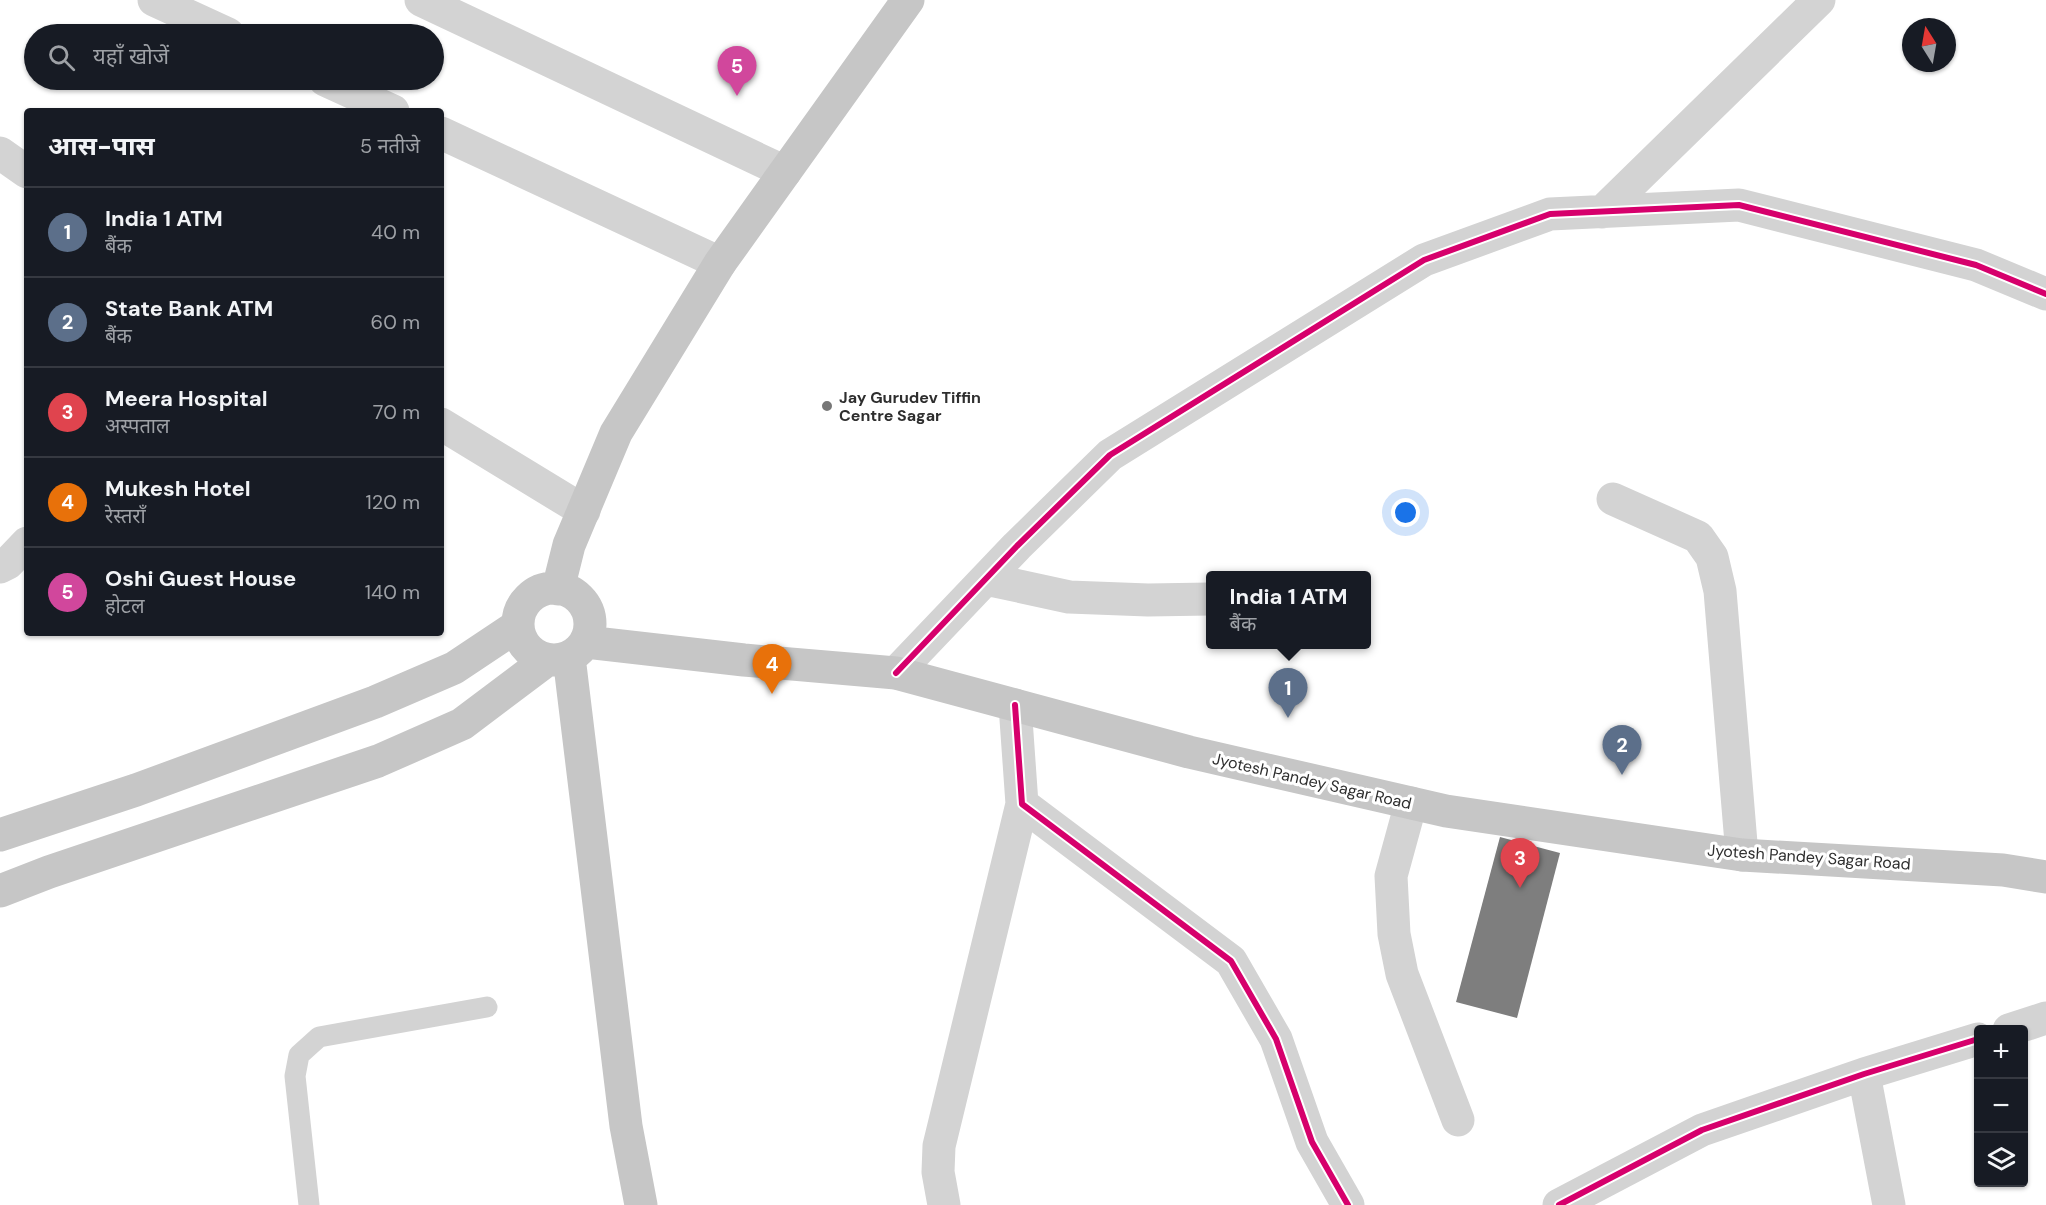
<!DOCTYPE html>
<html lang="hi">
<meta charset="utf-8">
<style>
:root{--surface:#171b24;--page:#242831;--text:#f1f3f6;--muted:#9ea1a6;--line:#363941;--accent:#db2777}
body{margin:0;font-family:"DM Sans","Noto Sans Devanagari",sans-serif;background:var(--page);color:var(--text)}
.controls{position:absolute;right:18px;bottom:18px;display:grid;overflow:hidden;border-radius:6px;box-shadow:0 2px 4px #0004}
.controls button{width:54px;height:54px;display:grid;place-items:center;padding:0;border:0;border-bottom:2px solid var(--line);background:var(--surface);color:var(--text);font:30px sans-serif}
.compass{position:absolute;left:1902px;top:18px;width:54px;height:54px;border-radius:50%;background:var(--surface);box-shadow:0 2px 4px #0004;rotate:349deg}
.you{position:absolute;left:1406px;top:513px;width:21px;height:21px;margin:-15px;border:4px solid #fff;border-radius:50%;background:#1a73e8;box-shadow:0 0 0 9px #1a73e833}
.badge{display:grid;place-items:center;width:39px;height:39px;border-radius:50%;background:var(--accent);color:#fff;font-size:20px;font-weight:700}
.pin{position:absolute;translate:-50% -50px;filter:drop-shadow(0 2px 3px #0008)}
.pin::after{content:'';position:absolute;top:32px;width:21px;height:18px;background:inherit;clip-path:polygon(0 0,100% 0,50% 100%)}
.popup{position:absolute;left:1206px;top:571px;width:165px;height:78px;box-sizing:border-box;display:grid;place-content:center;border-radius:6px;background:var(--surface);filter:drop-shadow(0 2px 4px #0005);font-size:20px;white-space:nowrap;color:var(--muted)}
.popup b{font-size:22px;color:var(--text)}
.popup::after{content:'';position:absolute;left:50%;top:100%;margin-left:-12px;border:12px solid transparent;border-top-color:var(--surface)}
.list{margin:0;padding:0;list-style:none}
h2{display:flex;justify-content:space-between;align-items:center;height:78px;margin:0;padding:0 24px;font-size:26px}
h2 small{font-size:20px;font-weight:400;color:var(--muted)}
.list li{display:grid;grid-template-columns:39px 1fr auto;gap:18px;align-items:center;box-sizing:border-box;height:90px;padding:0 24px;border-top:2px solid var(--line)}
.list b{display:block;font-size:22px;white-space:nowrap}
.list p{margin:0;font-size:20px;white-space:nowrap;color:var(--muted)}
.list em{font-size:20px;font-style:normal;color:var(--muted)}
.icon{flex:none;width:33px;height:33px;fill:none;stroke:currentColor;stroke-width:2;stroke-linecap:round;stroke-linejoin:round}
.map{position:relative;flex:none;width:2046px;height:1205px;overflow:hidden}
.search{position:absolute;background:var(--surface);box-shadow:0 2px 4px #0004;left:24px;top:24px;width:420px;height:66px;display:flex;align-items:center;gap:15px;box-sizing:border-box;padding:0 21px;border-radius:33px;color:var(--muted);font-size:22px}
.panel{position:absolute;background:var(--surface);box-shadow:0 2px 4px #0004;left:24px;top:108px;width:420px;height:528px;border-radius:6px}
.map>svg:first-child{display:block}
.building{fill:#7e7e7e}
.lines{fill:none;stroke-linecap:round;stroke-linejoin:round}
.lane{stroke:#d3d3d3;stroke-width:21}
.street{stroke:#d3d3d3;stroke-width:33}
.primary{stroke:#c6c6c6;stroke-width:33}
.cycleway-casing{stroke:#fff;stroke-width:10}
.cycleway{stroke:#d6006c;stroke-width:6}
.poi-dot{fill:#777;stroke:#fff;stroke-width:2}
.labels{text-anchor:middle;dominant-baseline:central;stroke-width:6;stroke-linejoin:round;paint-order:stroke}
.poi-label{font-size:16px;font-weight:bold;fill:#2e2e2e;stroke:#fff;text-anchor:start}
.street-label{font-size:16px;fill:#2e2e2e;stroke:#fff}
</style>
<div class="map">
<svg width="2046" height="1205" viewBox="0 0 2046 1205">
<rect width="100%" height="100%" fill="#fff"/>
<path class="building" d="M1500,837L1560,853L1517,1018L1456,1002Z"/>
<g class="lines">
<path class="lane" d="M309,1205L295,1076L299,1055L319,1037L487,1007"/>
<path class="street" d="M154,0L228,34
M421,0L785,172
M325,80L393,111
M441,133L720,263
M0,153L27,172
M1602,212L1819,0
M441,424L584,511
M1613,499L1698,537L1712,557L1720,591L1742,855
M0,567L8,563L27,543
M986,579L1069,597L1148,600L1210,599
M896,673L1017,546L1110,455L1424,260L1550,214L1739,205L1976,265L2046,294
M1015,705L1022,804L1231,961L1276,1039L1312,1142L1348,1205
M1411,803L1391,876L1394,934L1402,974L1458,1120
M2009,1030L2046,1018
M1864,1074L1889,1205
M944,1205L938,1172L939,1146L1022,804
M1559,1205L1702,1130L1864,1074L1978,1039"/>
<path class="primary" d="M518 624a36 36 0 1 1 72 0a36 36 0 1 1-72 0Z
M558,589L569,545L616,433L720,263L908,0
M586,642L744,660L896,673L1189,752L1446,811L1742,855L2003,870L2046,877
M569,657L626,1126L641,1205
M0,835L136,790L375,702L454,668L517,626
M0,891L49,872L378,761L462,724L547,660"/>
<defs>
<path id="cycleway" d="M896,673L1017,546L1110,455L1424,260L1550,214L1739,205L1976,265L2046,294
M1015,705L1022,804L1231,961L1276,1039L1312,1142L1348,1205
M1559,1205L1702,1130L1864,1074L1978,1039"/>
</defs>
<use href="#cycleway" class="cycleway-casing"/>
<use href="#cycleway" class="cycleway"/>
</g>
<circle class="poi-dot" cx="827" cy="406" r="6"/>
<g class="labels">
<g class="poi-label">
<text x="839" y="397">Jay Gurudev Tiffin<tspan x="839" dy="18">Centre Sagar</tspan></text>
</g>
<g class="street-label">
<text transform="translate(1312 781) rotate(13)">Jyotesh Pandey Sagar Road</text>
<text transform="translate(1809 857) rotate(4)">Jyotesh Pandey Sagar Road</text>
</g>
</g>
</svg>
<div class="controls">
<button>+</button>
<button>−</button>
<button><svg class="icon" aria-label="layers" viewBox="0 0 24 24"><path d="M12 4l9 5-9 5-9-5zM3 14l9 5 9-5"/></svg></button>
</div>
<svg class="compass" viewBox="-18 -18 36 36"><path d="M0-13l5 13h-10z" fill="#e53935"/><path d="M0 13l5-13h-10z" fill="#9ea1a6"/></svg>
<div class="you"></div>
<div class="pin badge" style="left:1288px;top:718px;background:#5c6f8a">1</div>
<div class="popup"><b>India 1 ATM</b>बैंक</div>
<div class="pin badge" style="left:1622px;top:775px;background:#5c6f8a">2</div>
<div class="pin badge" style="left:1520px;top:888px;background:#e0444e">3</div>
<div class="pin badge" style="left:772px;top:694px;background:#e8710a">4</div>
<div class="pin badge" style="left:737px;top:96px;background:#d1479c">5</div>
<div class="search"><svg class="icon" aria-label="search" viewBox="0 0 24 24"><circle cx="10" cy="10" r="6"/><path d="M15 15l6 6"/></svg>यहाँ खोजें</div>
<section class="panel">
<h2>आस-पास<small>5 नतीजे</small></h2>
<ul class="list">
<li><span class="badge" style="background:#5c6f8a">1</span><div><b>India 1 ATM</b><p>बैंक</p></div><em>40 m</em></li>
<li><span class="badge" style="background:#5c6f8a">2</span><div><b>State Bank ATM</b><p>बैंक</p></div><em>60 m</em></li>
<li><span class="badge" style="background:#e0444e">3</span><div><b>Meera Hospital</b><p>अस्पताल</p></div><em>70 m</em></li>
<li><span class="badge" style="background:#e8710a">4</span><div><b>Mukesh Hotel</b><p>रेस्तराँ</p></div><em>120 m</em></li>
<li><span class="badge" style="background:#d1479c">5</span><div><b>Oshi Guest House</b><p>होटल</p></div><em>140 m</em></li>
</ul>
</section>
</div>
